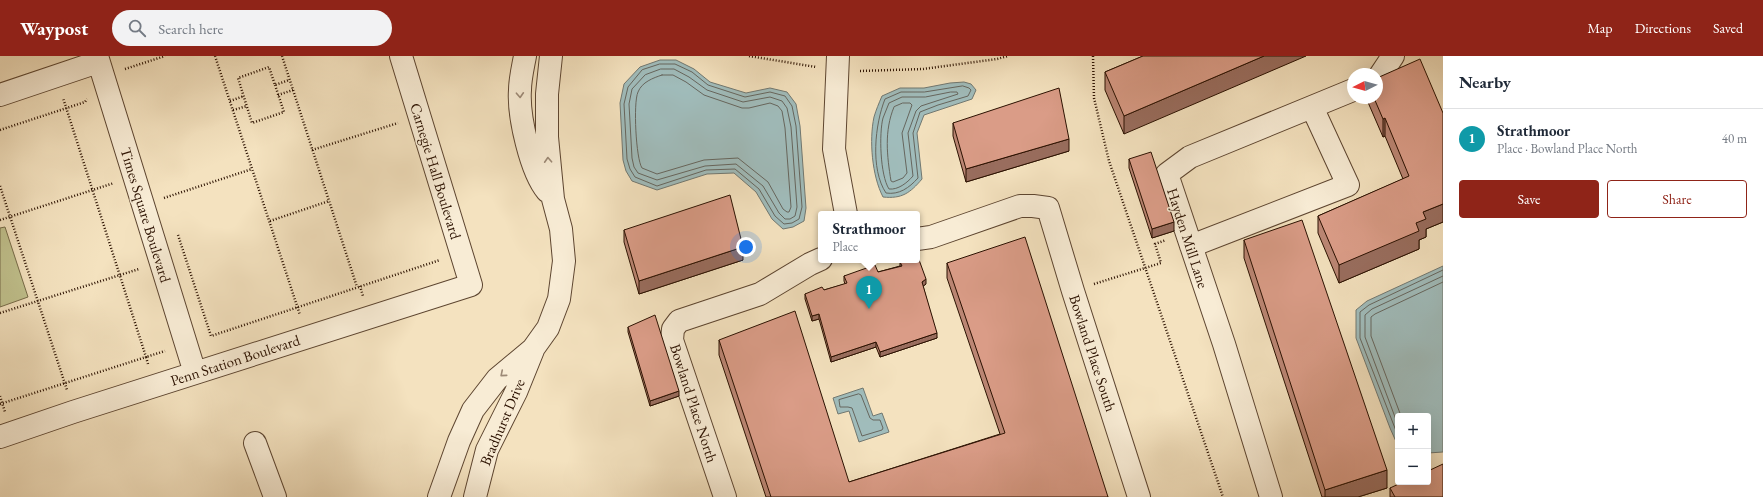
<!DOCTYPE html>
<meta charset="utf-8">
<style>
:root{--surface:#fff;--page:#f2f2f3;--text:#1f2937;--muted:#747a83;--line:#e0e1e3;--accent:#8f2418}
body{margin:0;font-family:"EB Garamond",serif;background:var(--page);color:var(--text)}
.controls{position:absolute;right:12px;bottom:12px;display:grid;overflow:hidden;border-radius:4px;box-shadow:0 4px 16px #0002}
.controls button{width:36px;height:36px;display:grid;place-items:center;padding:0;border:0;border-bottom:1px solid var(--line);background:var(--surface);color:var(--text);font:20px sans-serif}
.compass{position:absolute;left:1347px;top:12px;width:36px;height:36px;border-radius:50%;background:var(--surface);box-shadow:0 4px 16px #0002;rotate:264deg}
.you{position:absolute;left:746px;top:191px;width:14px;height:14px;margin:-10px;border:3px solid #fff;border-radius:50%;background:#1a73e8;box-shadow:0 0 0 6px #1a73e833}
.badge{display:grid;place-items:center;width:26px;height:26px;border-radius:50%;background:var(--accent);color:#fff;font-size:13px;font-weight:700}
.pin{position:absolute;translate:-50% -33px;filter:drop-shadow(0 1px 2px #0008)}
.pin::after{content:'';position:absolute;top:21px;width:14px;height:12px;background:inherit;clip-path:polygon(0 0,100% 0,50% 100%)}
.popup{position:absolute;left:818px;top:155px;width:102px;height:52px;box-sizing:border-box;display:grid;place-content:center;border-radius:4px;background:var(--surface);filter:drop-shadow(0 1px 3px #0005);font-size:13px;white-space:nowrap;color:var(--muted)}
.popup b{font-size:15px;color:var(--text)}
.popup::after{content:'';position:absolute;left:50%;top:100%;margin-left:-8px;border:8px solid transparent;border-top-color:var(--surface)}
.list{margin:0;padding:0;list-style:none}
h2{display:flex;justify-content:space-between;align-items:center;height:52px;margin:0;padding:0 16px;font-size:17px}
h2 small{font-size:13px;font-weight:400;color:var(--muted)}
.list li{display:grid;grid-template-columns:26px 1fr auto;gap:12px;align-items:center;box-sizing:border-box;height:60px;padding:0 16px;border-top:1px solid var(--line)}
.list b{display:block;font-size:15px;white-space:nowrap}
.list p{margin:0;font-size:13px;white-space:nowrap;color:var(--muted)}
.list em{font-size:13px;font-style:normal;color:var(--muted)}
.actions{display:flex;gap:8px;padding:12px 16px}
.actions a{flex:1;padding:9px 0;border:1px solid var(--accent);border-radius:4px;text-align:center;font-size:14px;color:var(--accent)}
.actions .main{background:var(--accent);color:#fff}
.icon{flex:none;width:22px;height:22px;fill:none;stroke:currentColor;stroke-width:2;stroke-linecap:round;stroke-linejoin:round}
.map{position:relative;flex:none;width:1443px;height:441px;overflow:hidden}
header{display:flex;align-items:center;gap:24px;box-sizing:border-box;height:56px;padding:0 20px;background:var(--accent);color:#fff}
header strong{font-size:19px}
nav{display:flex;gap:22px;margin-inline-start:auto;font-size:14px}
.search{width:280px;height:36px;background:var(--page);display:flex;align-items:center;gap:10px;box-sizing:border-box;padding:0 14px;border-radius:22px;color:var(--muted);font-size:15px}
main{display:flex}
aside{flex:1;background:var(--surface)}
.map>svg:first-child{display:block}
.green{fill:#c1c28e;stroke:#766a48}
.water{fill:#a0bcbb;stroke:#717871}
.lines{fill:none;stroke-linecap:round;stroke-linejoin:round}
.shore{stroke:#66665e;stroke-width:1}
.minor-casing{stroke:#5d4530;stroke-width:24}
.path{stroke:#2b1101;stroke-width:2.5;stroke-dasharray:1 2;stroke-linecap:butt}
.minor{stroke:#f8ecd5;stroke-width:22}
.wall{fill:#bb8674;stroke:#2b1101}
.shaded-wall{fill:#996d5e;stroke:#2b1101}
.building{fill:#da9c87;stroke:#2b1101}
.oneway{stroke:#9c8976}
.labels{text-anchor:middle;dominant-baseline:central;stroke-width:3;stroke-linejoin:round;paint-order:stroke}
.street-label{font-size:15px;fill:#2b1101;stroke:#f8ecd5}
</style>
<header>
<strong>Waypost</strong>
<div class="search"><svg class="icon" aria-label="search" viewBox="0 0 24 24"><circle cx="10" cy="10" r="6"/><path d="M15 15l6 6"/></svg>Search here</div>
<nav><a>Map</a><a>Directions</a><a>Saved</a></nav>
</header>
<main>
<div class="map">
<svg width="1443" height="441" viewBox="0 0 1443 441">
<rect width="100%" height="100%" fill="#f4e2bf"/>
<filter id="stains"><feTurbulence type="fractalNoise" baseFrequency=".005" numOctaves="4"/><feColorMatrix values="0 0 0 0 .2 0 0 0 0 .09 0 0 0 0 .02 0 0 0 .5 -.17"/></filter>
<radialGradient id="worn" r=".72"><stop offset=".6" stop-color="#630" stop-opacity="0"/><stop offset="1" stop-color="#630" stop-opacity=".3"/></radialGradient>
<path class="green" d="M5,171L28,241L0,251V172Z"/>
<path class="water" d="M660,4H676L694,13L710,26L746,37L770,32L787,36L796,48L800,70L806,152L804,165L793,171L783,173L772,163L756,136L734,117L707,118L657,134L632,125L626,115L623,104L620,47L624,28L640,11Z
M964,26L971,28L976,34L972,43L924,59L917,77L922,123C910,137 902,143 883,141C872,120 869,84 874,61C876,54 879,47 882,40L900,32H924L950,27Z
M1443,210V396L1428,397V360H1398V390L1390,372L1356,282V254L1367,245Z
M863,332L873,360L882,357L889,376L859,386L849,355L838,358L833,342Z"/>
<g class="lines">
<path class="shore" d="M660,8H675L692,16L708,29L745,41L770,36L785,40L792,50L796,70L802,151L799,163L792,167L784,168L775,160L759,133L735,113L706,114L657,130L635,121L630,113L627,103L624,48L628,31L642,14Z
M661,13H674L689,21L707,34L743,46L770,41L782,45L787,52L791,71L797,151L795,160L790,163H785L779,157L763,130L736,108L705,110L657,124L638,117L634,111L632,102L629,48L632,33L645,19Z
M662,19H673L686,26L704,39L742,52H749L770,47L778,50L782,55L785,72L791,151L789,156H787L783,153L768,126L738,102L704,104L657,118L642,112C636,103 633,47 638,36C642,26 653,22 662,19Z
M963,30L969,32L971,34L968,40L938,49L920,56L913,77L918,122C909,132 899,139 886,137C870,113 875,68 885,43L901,36H924Z
M951,36H957L958,38L921,50L916,55L908,77L913,120C907,127 898,134 889,133C880,119 879,77 883,62C885,57 887,52 889,47L902,41H925Z
M903,47H910L912,49L902,77L907,117L903,122L893,126L891,125C887,100 884,75 894,51Z
M859,338L861,339L870,362L873,364H880L883,372L882,374L862,380L852,352L848,351H840L839,344Z
M1401,360L1371,280V261L1375,258L1443,226
M1398,369L1365,281V259L1372,253L1443,220
M1398,380L1360,282V256L1369,249L1443,214"/>
<defs>
<path id="minor" d="M97,0L195,317
M525,0C523,11 520,23 520,34C518,60 531,116 547,135
M838,0L834,93L846,158
M1377,24L1393,0
M0,39L98,6
M917,183L931,181L1020,150H1033L1048,152L1073,235L1139,441
M1191,190L1348,129L1312,51
M0,381L73,356L471,229L401,0
M255,387L275,441
M439,441L459,385L473,354L497,323L533,293L548,272L559,243L564,205L561,173L553,143L547,81V38L551,0
M475,441L487,394L516,336L533,294
M725,441L672,284L673,273L679,265L760,238L810,208L821,203
M1271,441L1224,288L1167,118L1190,101L1353,34"/>
</defs>
<use href="#minor" class="minor-casing"/>
<path class="path" d="M215,0L300,259
M282,0L357,231
M749,0L816,11
M1093,0L1094,42L1109,105L1223,441
M125,13L165,0
M860,15L923,13L997,3L1008,0
M275,29L284,56L252,67L238,22L269,11L275,29L289,24
M278,39L293,34
M230,45L244,40
M233,54L247,50
M0,74L85,46L87,43
M312,94L398,67
M0,130L67,334
M164,142L252,113
M0,164L114,127
M270,165L329,145
M178,179L211,280L440,204
M1094,228L1161,207L1155,188L1166,184
M360,230L363,240
M0,257L139,213
M148,308L146,301L165,295
M0,340L5,356
M0,348L146,301L63,42"/>
<use href="#minor" class="minor"/>
</g>
<path class="wall" d="M1143,0L1124,78L1105,34V16Z
M1367,42H1377L1443,57V166L1426,173V181L1419,184V193L1339,227L1318,177V160L1403,123L1385,80L1383,81L1367,44Z
M953,67L1069,95L966,126L953,80Z
M1129,103L1174,175L1152,182L1129,112Z
M624,174L743,204L639,238L624,186Z
M1244,184L1387,432L1358,441H1322L1244,202Z
M900,206L926,228L923,230L937,282L880,301L876,291L831,306L819,263L812,265L805,243V238L824,234L845,228L844,225V220L878,216L900,210Z
M947,207L1108,441H766L719,299V284L849,426L1000,378L947,222Z
M628,271L679,340L650,350L628,276Z
M1390,432L1443,441H1390Z"/>
<path class="shaded-wall" d="M1264,0H1306L1124,78V60Z
M1385,62V80L1383,81V63Z
M1069,83V95L966,126V113Z
M1443,148V166L1426,173V181L1419,184V193L1339,227V209L1416,167L1423,156Z
M1174,166V175L1152,182V173Z
M743,191V204L639,238V225Z
M926,223V228L922,231V226Z
M819,258V263L812,265V260Z
M937,277V282L880,301V296Z
M876,286V291L831,306V301Z
M679,335V340L650,350V345Z
M1387,414V432L1358,441H1325V434Z"/>
<path class="building" d="M1143,0H1264L1124,60L1105,16Z
M1420,3L1443,57V148L1423,156L1426,163L1416,167L1419,175L1339,209L1318,160L1409,120L1385,62L1383,63L1374,42H1377V22Z
M1059,32L1069,83L966,113L953,67Z
M1151,96L1174,166L1152,173L1129,103Z
M730,139L743,191L639,225L624,174Z
M1302,164L1387,414L1325,434L1244,184Z
M1025,181L1108,441H771L719,284L795,255L849,426L1005,377L947,207Z
M917,201H918L926,223L922,226L937,277L880,296L876,286L831,301L819,258L812,260L805,238L822,231L824,234L847,227L844,220L875,209L878,216L902,210L900,206L907,204H917Z
M655,259L679,335L650,345L628,271Z
M1443,408V441H1395L1390,432L1403,426H1428V415Z"/>
<defs><path id="oneway-chevron" d="M-2-3.5L2.5 0L-2 3.5" fill="none" stroke-width="1.6" stroke-linecap="round" stroke-linejoin="round"/></defs>
<g class="oneway">
<use href="#oneway-chevron" transform="translate(520 39) rotate(87)"/>
<use href="#oneway-chevron" transform="translate(548 104) rotate(-93)"/>
<use href="#oneway-chevron" transform="translate(503 318) rotate(140)"/>
</g>
<g class="labels">
<g class="street-label">
<text transform="translate(436 115) rotate(73)">Carnegie Hall Boulevard</text>
<text transform="translate(146 159) rotate(73)">Times Square Boulevard</text>
<text transform="translate(1188 182) rotate(72)">Hayden Mill Lane</text>
<text transform="translate(1093 297) rotate(72)">Bowland Place South</text>
<text transform="translate(235 304) rotate(-18)">Penn Station Boulevard</text>
<text transform="translate(694 347) rotate(72)">Bowland Place North</text>
<text transform="translate(502 366) rotate(-67)">Bradhurst Drive</text>
</g>
</g>
<rect width="100%" height="100%" filter="url(#stains)"/>
<rect width="100%" height="100%" fill="url(#worn)"/>
</svg>
<div class="controls">
<button>+</button>
<button>−</button>
</div>
<svg class="compass" viewBox="-18 -18 36 36"><path d="M0-13l5 13h-10z" fill="#e53935"/><path d="M0 13l5-13h-10z" fill="#747a83"/></svg>
<div class="you"></div>
<div class="pin badge" style="left:869px;top:253px;background:#0f9aa8">1</div>
<div class="popup"><b>Strathmoor</b>Place</div>
</div>
<aside>
<h2>Nearby<small></small></h2>
<ul class="list">
<li><span class="badge" style="background:#0f9aa8">1</span><div><b>Strathmoor</b><p>Place · Bowland Place North</p></div><em>40 m</em></li>
</ul>
<div class="actions"><a class="main">Save</a><a>Share</a></div>
</aside>
</main>
